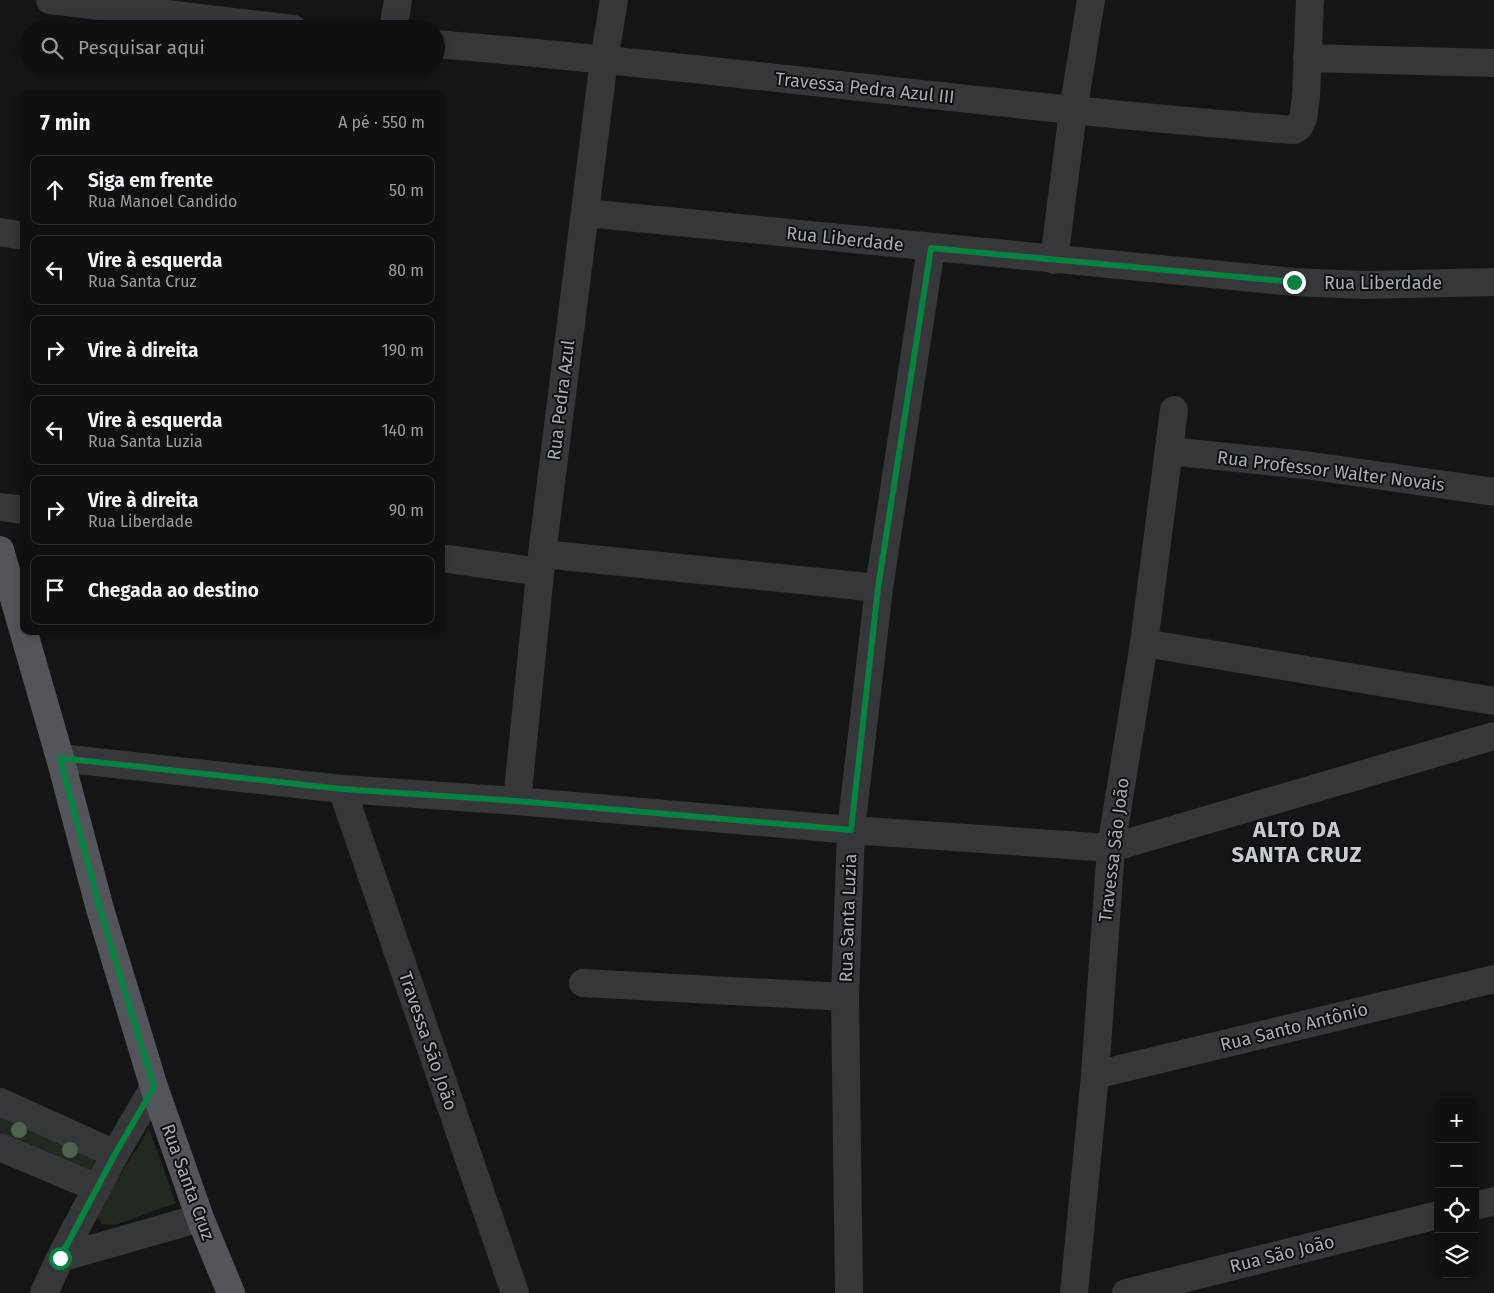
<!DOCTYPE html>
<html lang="pt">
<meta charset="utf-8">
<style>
:root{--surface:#0f1010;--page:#181919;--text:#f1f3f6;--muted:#9b9d9f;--line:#2f3030}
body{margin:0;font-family:"Fira Sans",sans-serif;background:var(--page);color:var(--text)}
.controls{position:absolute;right:15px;bottom:15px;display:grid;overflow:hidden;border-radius:10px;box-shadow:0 2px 8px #0003}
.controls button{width:45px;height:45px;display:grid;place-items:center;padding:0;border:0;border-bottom:1px solid var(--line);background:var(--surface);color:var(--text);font:25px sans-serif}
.stop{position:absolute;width:15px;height:15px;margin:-11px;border:4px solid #0b8043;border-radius:50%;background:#fff}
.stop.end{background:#0b8043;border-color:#fff;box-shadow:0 1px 5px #0008}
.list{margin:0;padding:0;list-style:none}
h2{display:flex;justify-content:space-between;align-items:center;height:65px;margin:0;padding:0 20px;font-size:21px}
h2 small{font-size:16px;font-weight:400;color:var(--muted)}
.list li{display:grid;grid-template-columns:32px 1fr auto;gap:15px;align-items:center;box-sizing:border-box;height:70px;margin:0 10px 10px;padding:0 10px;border:1px solid var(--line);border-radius:10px}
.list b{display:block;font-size:19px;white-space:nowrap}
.list p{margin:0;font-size:16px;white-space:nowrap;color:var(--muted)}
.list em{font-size:16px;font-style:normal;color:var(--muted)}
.icon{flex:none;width:28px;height:28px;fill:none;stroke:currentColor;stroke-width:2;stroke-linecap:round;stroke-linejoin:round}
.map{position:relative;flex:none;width:1494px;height:1293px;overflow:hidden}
.search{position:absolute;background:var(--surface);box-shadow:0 2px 8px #0003;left:20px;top:20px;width:425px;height:55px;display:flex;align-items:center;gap:12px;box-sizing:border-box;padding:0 18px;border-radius:28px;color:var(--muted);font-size:19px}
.panel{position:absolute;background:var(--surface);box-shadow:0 2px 8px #0003;left:20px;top:90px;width:425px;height:545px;border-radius:10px}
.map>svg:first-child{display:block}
.green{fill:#212921}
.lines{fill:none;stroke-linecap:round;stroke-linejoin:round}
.minor{stroke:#35373b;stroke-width:28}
.major{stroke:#52555a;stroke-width:28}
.tree{fill:#506150}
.route{stroke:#0b8043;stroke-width:6}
.labels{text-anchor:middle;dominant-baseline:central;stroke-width:4;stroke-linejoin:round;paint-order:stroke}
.street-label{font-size:18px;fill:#a7aeb5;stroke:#0f1011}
.district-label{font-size:22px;font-weight:bold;letter-spacing:1px;fill:#c7ccd2;stroke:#0f1011}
</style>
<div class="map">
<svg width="1494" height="1293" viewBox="0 0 1494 1293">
<rect width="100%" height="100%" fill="#141516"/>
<path class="green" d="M0,1115L97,1155L90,1171L0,1132Z
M149,1129L176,1203L115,1225L102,1224L95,1215Z"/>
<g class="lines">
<path class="minor" d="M50,0L293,29
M393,29L398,0
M436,44C723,68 1008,108 1294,130L1299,127L1303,119L1306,96L1310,0
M1307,58L1494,63
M585,213L1294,282L1364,285L1494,282
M0,232L24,236
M1054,260L1073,111L1091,0
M1169,451L1305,465L1494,492
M0,507L24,510
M542,554L879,588
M441,558L540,572
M1144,643L1494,701
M60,758L342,789L517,801L851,830L1111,848L1494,736
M342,789L515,1293
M517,801L542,554L604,60L614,0
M583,983L845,997
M1095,1075L1494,979
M0,1102L115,1154
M0,1147L97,1188
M1475,1206L1494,1201
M60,1258L200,1218
M44,1293L60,1258L115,1154L154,1087
M849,1293L845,997L851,830L879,588L931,248
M1074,1293L1095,1075L1111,848L1144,643L1174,410
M1126,1293L1438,1215"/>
<path class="major" d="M0,550L60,758L100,909L154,1087L200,1218L231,1293"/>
</g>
<g class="tree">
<circle cx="19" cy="1130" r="8"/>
<circle cx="70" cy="1150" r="8"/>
</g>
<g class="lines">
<path class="route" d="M60,1258L115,1154L154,1087L100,909L60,758L342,789L517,801L851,830L878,588L931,248L1294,282"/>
</g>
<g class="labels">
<g class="street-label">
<text transform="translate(865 88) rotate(6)">Travessa Pedra Azul III</text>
<text transform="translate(845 239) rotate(6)">Rua Liberdade</text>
<text x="1383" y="283">Rua Liberdade</text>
<text transform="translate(561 400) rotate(-83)">Rua Pedra Azul</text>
<text transform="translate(1331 471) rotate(7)">Rua Professor Walter Novais</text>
<text transform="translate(1114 850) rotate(-83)">Travessa São João</text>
<text transform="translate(848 918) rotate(-88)">Rua Santa Luzia</text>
<text transform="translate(1294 1027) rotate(-14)">Rua Santo Antônio</text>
<text transform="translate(428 1041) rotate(71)">Travessa São João</text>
<text transform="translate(188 1182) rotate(70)">Rua Santa Cruz</text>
<text transform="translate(1282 1254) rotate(-14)">Rua São João</text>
</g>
<g class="district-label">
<text x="1297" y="829">ALTO DA<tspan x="1297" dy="25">SANTA CRUZ</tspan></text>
</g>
</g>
</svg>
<div class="controls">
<button>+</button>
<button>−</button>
<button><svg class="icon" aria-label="locate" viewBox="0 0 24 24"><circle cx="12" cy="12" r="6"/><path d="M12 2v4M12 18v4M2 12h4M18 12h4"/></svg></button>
<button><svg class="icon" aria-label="layers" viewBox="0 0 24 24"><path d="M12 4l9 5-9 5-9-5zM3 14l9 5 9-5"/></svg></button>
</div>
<div class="stop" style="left:60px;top:1258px"></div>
<div class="stop end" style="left:1294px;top:282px"></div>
<div class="search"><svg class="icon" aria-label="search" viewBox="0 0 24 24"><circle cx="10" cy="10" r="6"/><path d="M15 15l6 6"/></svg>Pesquisar aqui</div>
<section class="panel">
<h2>7 min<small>A pé · 550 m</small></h2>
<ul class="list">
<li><svg class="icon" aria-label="ahead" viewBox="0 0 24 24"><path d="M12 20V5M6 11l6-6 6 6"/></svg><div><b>Siga em frente</b><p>Rua Manoel Candido</p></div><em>50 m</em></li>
<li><svg class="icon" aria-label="left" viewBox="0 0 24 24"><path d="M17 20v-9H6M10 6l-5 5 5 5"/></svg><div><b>Vire à esquerda</b><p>Rua Santa Cruz</p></div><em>80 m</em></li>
<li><svg class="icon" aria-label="right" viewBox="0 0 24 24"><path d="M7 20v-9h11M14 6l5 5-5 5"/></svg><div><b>Vire à direita</b></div><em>190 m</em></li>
<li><svg class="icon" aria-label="left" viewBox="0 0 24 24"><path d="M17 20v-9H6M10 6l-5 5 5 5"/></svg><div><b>Vire à esquerda</b><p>Rua Santa Luzia</p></div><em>140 m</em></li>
<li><svg class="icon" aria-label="right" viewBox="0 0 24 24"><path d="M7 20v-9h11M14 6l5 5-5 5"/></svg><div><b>Vire à direita</b><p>Rua Liberdade</p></div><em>90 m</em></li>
<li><svg class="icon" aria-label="arrive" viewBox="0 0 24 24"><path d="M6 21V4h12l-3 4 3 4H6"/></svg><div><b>Chegada ao destino</b></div></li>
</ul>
</section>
</div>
